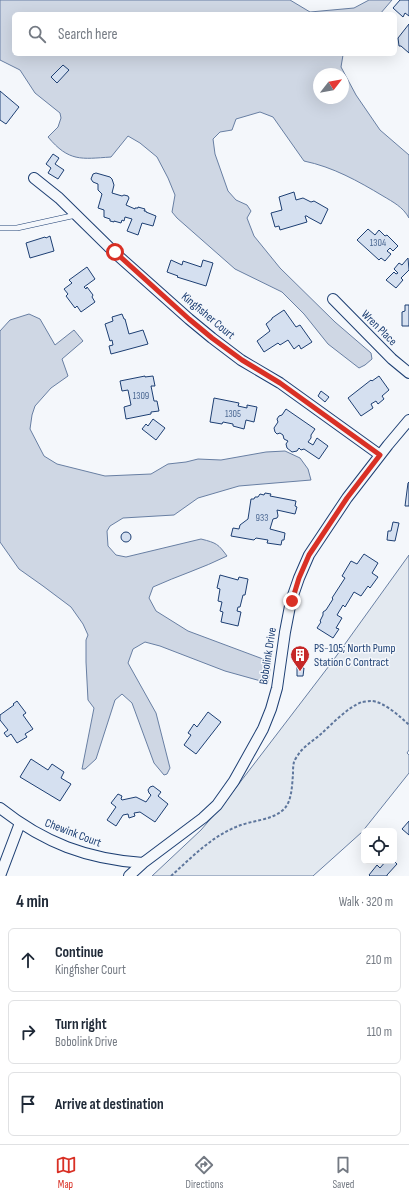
<!DOCTYPE html>
<meta charset="utf-8">
<style>
:root{--surface:#fff;--page:#f2f2f3;--text:#1f2937;--muted:#747a83;--line:#e0e1e3;--accent:#d93025}
body{margin:0;font-family:"Sofia Sans Condensed",sans-serif;background:var(--page);color:var(--text)}
.controls{position:absolute;right:12px;bottom:12px;display:grid;overflow:hidden;border-radius:6px;box-shadow:0 4px 16px #0002}
.controls button{width:36px;height:36px;display:grid;place-items:center;padding:0;border:0;border-bottom:1px solid var(--line);background:var(--surface);color:var(--text);font:20px sans-serif}
.compass{position:absolute;left:313px;top:68px;width:36px;height:36px;border-radius:50%;background:var(--surface);box-shadow:0 4px 16px #0002;rotate:59deg}
.stop{position:absolute;width:12px;height:12px;margin:-9px;border:3px solid #d93025;border-radius:50%;background:#fff}
.stop.end{background:#d93025;border-color:#fff;box-shadow:0 1px 4px #0008}
.list{margin:0;padding:0;list-style:none}
h2{display:flex;justify-content:space-between;align-items:center;height:52px;margin:0;padding:0 16px;font-size:17px}
h2 small{font-size:13px;font-weight:400;color:var(--muted)}
.list li{display:grid;grid-template-columns:26px 1fr auto;gap:12px;align-items:center;box-sizing:border-box;height:64px;margin:0 8px 8px;padding:0 8px;border:1px solid var(--line);border-radius:6px}
.list b{display:block;font-size:15px;white-space:nowrap}
.list p{margin:0;font-size:13px;white-space:nowrap;color:var(--muted)}
.list em{font-size:13px;font-style:normal;color:var(--muted)}
.icon{flex:none;width:22px;height:22px;fill:none;stroke:currentColor;stroke-width:2;stroke-linecap:round;stroke-linejoin:round}
.map{position:relative;flex:none;width:409px;height:876px;overflow:hidden}
.search{position:absolute;background:var(--surface);box-shadow:0 4px 16px #0002;left:12px;right:12px;top:12px;height:44px;display:flex;align-items:center;gap:10px;box-sizing:border-box;padding:0 14px;border-radius:6px;color:var(--muted);font-size:15px}
.sheet{height:268px;background:var(--surface)}
nav{display:flex;justify-content:space-around;align-items:center;box-sizing:border-box;height:56px;border-top:1px solid var(--line);background:var(--surface);font-size:11px;color:var(--muted)}
nav a{display:grid;justify-items:center;gap:2px}
nav .on{color:var(--accent)}
.map>svg:first-child{display:block}
.green{fill:#e3e9f0;stroke:#687fa3}
.water{fill:#cfd7e4;stroke:#687fa3;fill-rule:evenodd}
.building{fill:#d5e0f0;stroke:#1d3f73}
.lines{fill:none;stroke-linecap:round;stroke-linejoin:round}
.lane-casing{stroke:#1d3f73;stroke-width:6}
.street-casing{stroke:#1d3f73;stroke-width:12}
.path{stroke:#5e769c;stroke-width:2;stroke-dasharray:3 2;stroke-linecap:butt}
.lane{stroke:#f4f7fb;stroke-width:5}
.street{stroke:#f4f7fb;stroke-width:10}
.route{stroke:#d93025;stroke-width:5}
.labels{text-anchor:middle;dominant-baseline:central;stroke-width:3;stroke-linejoin:round;paint-order:stroke}
.number-label{font-size:10px;fill:#4b6792}
.street-label{font-size:12px;fill:#1d3f73;stroke:#f4f7fb}
.poi-label{font-size:12px;fill:#1d3f73;stroke:#f4f7fb;text-anchor:start}
</style>
<div class="map">
<svg width="409" height="876" viewBox="0 0 409 876">
<rect width="100%" height="100%" fill="#f4f7fb"/>
<path class="green" d="M409,555V750L407,753L409,755V773L362,832L313,876H152L201,830L225,802L332,662Z"/>
<path class="water" d="M0,0H290L310,12L354,8L369,0H392L380,14H14V54H344L343,55L341,67L356,95L380,130L409,155V218C403,207 393,202 383,196C358,181 333,167 304,161L273,117L260,112L236,119L232,130L220,132L213,139L215,154L228,191L236,200L247,205L251,211L247,218L254,236L280,268L335,322L371,353L372,359L365,365L359,368L328,344L304,314L282,292L235,269L177,218L172,212L175,195L168,178L157,157L140,143L128,136L111,157C81,159 69,162 48,137L58,127L61,118L60,113L35,93L20,70L0,60ZM319,74H343V98H319Z
M29,314L40,319L55,345L74,330L83,341L62,359L68,376L51,388L35,406L32,415L30,429L44,456L57,464L105,476L151,474L168,464L186,462L198,459L221,460L266,452L285,451L300,458L308,469L311,480L239,486L198,498L174,515L123,518L110,526L107,531L108,546L116,555L126,557L201,539C217,543 218,544 227,556C203,568 177,576 153,587L149,598L156,611L188,631L271,662L268,683L225,671L160,646L145,642L133,649L128,663L156,713L170,768L167,774L164,775L154,763L132,703L122,694L115,700L96,759L85,769H82L94,708L88,700L86,662V640L88,635L83,624L71,607L43,586L19,569L0,542V331L10,320Z"/>
<path class="building" d="M400,0H409V16L405,13L403,17L393,8Z
M409,24V53L401,46H399L398,38Z
M63,65L69,70L57,83L51,77Z
M0,91L19,107L6,124L0,120Z
M53,154L59,158L55,164L64,170L58,179L48,173L51,168L46,164Z
M96,173L110,177L112,179L114,185L112,193L122,196L124,195L128,196L129,198L126,205L135,209V208H138V207L145,209L144,211H146V212L156,216L153,226L142,223L138,235L127,231L132,219L125,217L124,221L122,220L121,223L114,221V222L110,221V219L104,217V210L98,208L102,194L98,190V184L93,182L91,179L93,174Z
M294,192L296,200L303,198L311,202L314,201L328,209L321,224L308,217L307,216H305L307,222L280,230L279,226L275,227L271,213L282,210L279,197Z
M368,229L375,235L379,230L385,236L387,235L398,246L393,251L390,248L387,251L391,254L385,261L381,258L379,260L357,240Z
M50,236L54,251L30,258L26,243L45,237L46,238Z
M408,258L409,270L401,278L403,280L396,288L386,280L394,272L396,274L398,273L394,269L399,263L402,265Z
M171,260L182,265L183,261L201,267L203,260L213,263L206,286L177,277L178,276L167,272Z
M87,267L95,279L84,287L86,289L87,287L93,295L92,297L95,302L81,312L77,306L75,308L66,296L68,294L64,289L72,283L69,280Z
M405,305H409V326H402V312L405,311Z
M284,310L296,327L300,325L312,342L301,349L299,345L294,349L288,340L280,345L278,343L264,352L257,341L270,331L266,324L272,319V318Z
M122,314L124,319H125L129,334L143,330L148,344L111,354L109,346L113,345L112,340L110,341L105,324L113,321L112,317Z
M145,376V377L153,376L155,386H151L154,401H157L159,411L151,412V414L126,419L124,407L131,405L128,390L122,391L120,381Z
M379,376L389,390L382,396L384,399L378,404L376,401L371,404L373,408L361,416L348,398L371,380L372,381Z
M321,391L329,397L325,402L318,396Z
M214,398L239,403L238,406L247,408V405L257,407L254,422L246,420L244,429L233,426V424L223,422L222,424L210,422Z
M286,409L315,429L311,435V438L308,442L313,445L317,438L328,446L319,459L304,449L301,450L299,448L297,451L292,452L287,448L286,444L288,441L284,439L283,435L280,433L277,434L275,432L274,428L278,422L277,419L279,416L282,415Z
M153,419L165,428L156,440L142,429L146,424L148,426Z
M409,482V506H405L408,483Z
M265,493L271,494L270,496L296,501L295,506L297,507L295,514L277,510L278,516L277,518L273,519L270,529L285,533L284,540H282L281,545L267,543L268,540L256,538L254,540L231,536L233,528L239,529L240,525L248,519L251,499H254L255,497H258L260,494L264,495Z
M393,522L399,523L395,541L387,540L388,531H391Z
M121 537a5 5 0 1 1 10 0a5 5 0 1 1-10 0Z
M364,554L378,563L372,573L378,577L370,588L368,586L361,596L354,592L345,607L343,605L337,615L342,618L336,628L339,629L333,638L317,628L321,622L320,621L323,615V612L326,610L333,599L332,598L345,578L342,576L351,561L357,564Z
M220,575L238,580L239,577L248,579L245,595H243L240,607H238L237,611L241,612L238,626L221,622L223,612L220,611L222,602L218,601L220,589L217,588Z
M297,667L304,668L303,676H297Z
M17,701L26,713L23,715L33,729L25,734L27,737L17,743L11,734L7,737L4,733L8,730L0,720V715L14,705L13,704Z
M208,712L221,722L196,754L184,745L191,735L188,733L194,724L197,727Z
M31,759L48,770L52,764L64,772L61,778L71,784L60,801L20,777Z
M153,786L161,792L158,796L168,804L155,822L140,812L134,813L135,816L129,818L128,814L123,815L116,826L107,820L116,807L111,803L118,794L122,796L121,799L122,800L136,797L146,802L151,795L149,793L148,790L150,787Z
M409,821V835L402,829Z
M386,861H394L397,864L387,875V876H370L369,875L377,865L380,868Z"/>
<g class="lines">
<defs>
<path id="lane" d="M0,228H17L76,215"/>
<path id="street" d="M34,178L59,198L115,253L189,319L212,338L241,360L280,383L380,455
M333,299L392,359L409,373
M0,808C44,843 87,859 143,863
M0,876L20,823
M129,876L143,863L203,818L217,805L234,781L263,729L271,709L277,688L285,632L291,601L299,578L309,555L347,498L388,445L409,420"/>
</defs>
<use href="#lane" class="lane-casing"/>
<use href="#street" class="street-casing"/>
<path class="path" d="M171,876C191,858 211,837 236,827C251,820 272,821 284,809C292,801 292,785 293,774C293,770 293,766 294,762C295,759 298,755 300,752C306,745 314,740 321,734C332,724 348,707 362,702C364,702 368,701 371,701C383,701 401,717 409,725"/>
<use href="#lane" class="lane"/>
<use href="#street" class="street"/>
</g>
<g class="lines">
<path class="route" d="M115,252L189,319L212,338L242,360L280,383L380,455L347,498L309,555L299,578L292,601"/>
</g>
<defs>
<symbol id="building-pin" viewBox="-11 -11 22 30"><path d="M0 17L-7.5 6A9.5 9.5 0 1 1 7.5 6Z" fill="#c62828" stroke="#f4f7fb"/><path d="M-4-6H4V6H1V3H-1V6H-4ZM-2.5-4.3h1.7v1.8h-1.7ZM.8-4.3h1.7v1.8H.8ZM-2.5-1h1.7V.8h-1.7ZM.8-1h1.7V.8H.8Z" fill="#fff"/></symbol>
</defs>
<g fill-rule="evenodd">
<use href="#building-pin" x="289" y="644" width="22" height="30"/>
</g>
<g class="labels">
<g class="number-label">
<text x="378" y="243">1304</text>
<text x="141" y="396">1309</text>
<text x="233" y="414">1305</text>
<text x="262" y="518">933</text>
</g>
<g class="street-label">
<text transform="translate(208 316) rotate(40)">Kingfisher Court</text>
<text transform="translate(379 328) rotate(45)">Wren Place</text>
<text transform="translate(268 656) rotate(-81)">Bobolink Drive</text>
<text transform="translate(73 833) rotate(21)">Chewink Court</text>
</g>
<g class="poi-label">
<text x="314" y="648">PS-105; North Pump<tspan x="314" dy="14">Station C Contract</tspan></text>
</g>
</g>
</svg>
<div class="controls">
<button><svg class="icon" aria-label="locate" viewBox="0 0 24 24"><circle cx="12" cy="12" r="6"/><path d="M12 2v4M12 18v4M2 12h4M18 12h4"/></svg></button>
</div>
<svg class="compass" viewBox="-18 -18 36 36"><path d="M0-13l5 13h-10z" fill="#e53935"/><path d="M0 13l5-13h-10z" fill="#747a83"/></svg>
<div class="stop" style="left:115px;top:252px"></div>
<div class="stop end" style="left:292px;top:601px"></div>
<div class="search"><svg class="icon" aria-label="search" viewBox="0 0 24 24"><circle cx="10" cy="10" r="6"/><path d="M15 15l6 6"/></svg>Search here</div>
</div>
<section class="sheet">
<h2>4 min<small>Walk · 320 m</small></h2>
<ul class="list">
<li><svg class="icon" aria-label="ahead" viewBox="0 0 24 24"><path d="M12 20V5M6 11l6-6 6 6"/></svg><div><b>Continue</b><p>Kingfisher Court</p></div><em>210 m</em></li>
<li><svg class="icon" aria-label="right" viewBox="0 0 24 24"><path d="M7 20v-9h11M14 6l5 5-5 5"/></svg><div><b>Turn right</b><p>Bobolink Drive</p></div><em>110 m</em></li>
<li><svg class="icon" aria-label="arrive" viewBox="0 0 24 24"><path d="M6 21V4h12l-3 4 3 4H6"/></svg><div><b>Arrive at destination</b></div></li>
</ul>
</section>
<nav>
<a class="on"><svg class="icon" aria-label="map" viewBox="0 0 24 24"><path d="M3 6l6-2 6 2 6-2v14l-6 2-6-2-6 2zM9 4v14M15 6v14"/></svg>Map</a>
<a><svg class="icon" aria-label="directions" viewBox="0 0 24 24"><path d="M12 3l9 9-9 9-9-9zM9 14v-3h6M13 9l2 2-2 2"/></svg>Directions</a>
<a><svg class="icon" aria-label="saved" viewBox="0 0 24 24"><path d="M7 4h10v16l-5-4-5 4z"/></svg>Saved</a>
</nav>
